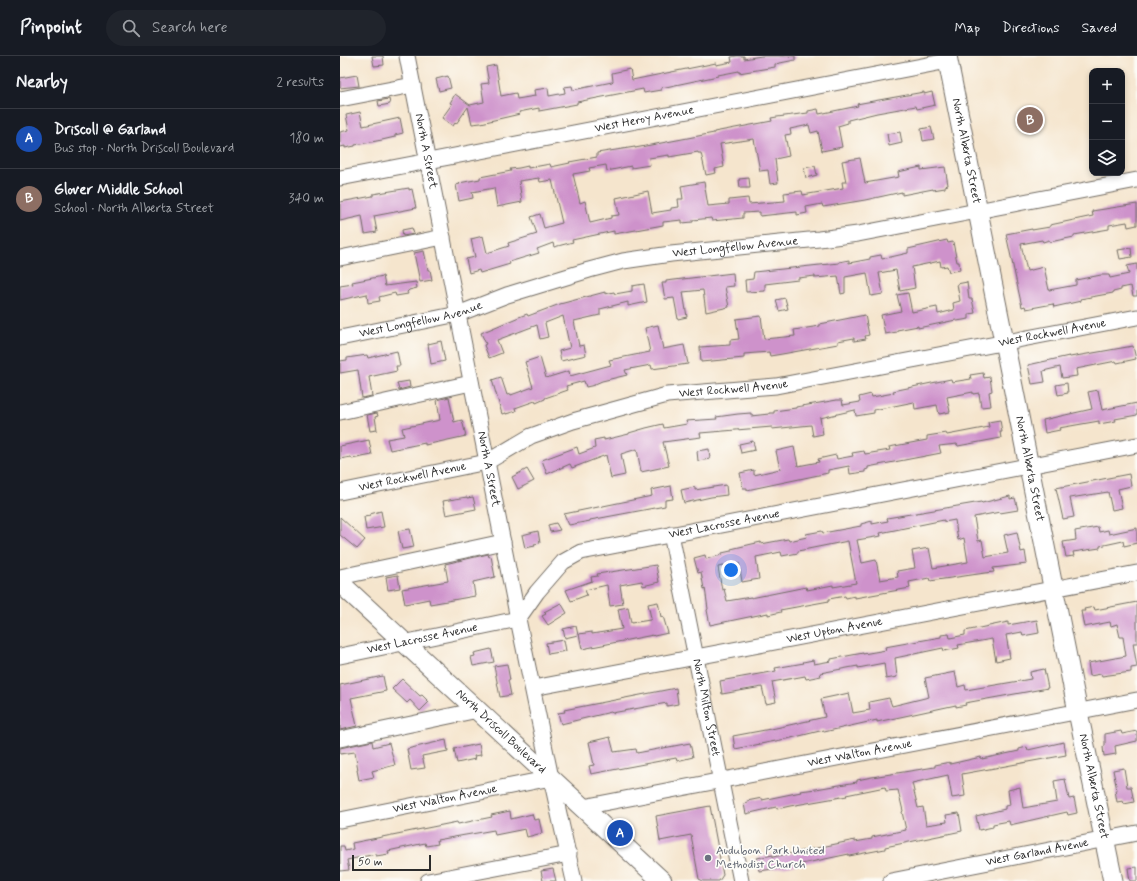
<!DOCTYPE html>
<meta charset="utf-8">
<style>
:root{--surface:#171b24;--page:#20242c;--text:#f1f3f6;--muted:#9ea1a6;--line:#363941;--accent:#1f6fb2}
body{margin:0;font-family:Mynerve,sans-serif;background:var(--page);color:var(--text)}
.controls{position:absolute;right:12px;top:12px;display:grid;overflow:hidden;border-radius:8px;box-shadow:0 2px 6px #0003}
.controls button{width:36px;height:36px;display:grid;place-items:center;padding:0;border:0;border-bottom:1px solid var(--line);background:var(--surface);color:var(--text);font:20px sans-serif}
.scale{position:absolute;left:12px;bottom:10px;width:79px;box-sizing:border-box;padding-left:4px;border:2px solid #2b2b2b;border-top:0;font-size:11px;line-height:14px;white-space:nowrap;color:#2b2b2b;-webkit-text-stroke:3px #fdfcf7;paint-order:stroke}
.you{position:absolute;left:391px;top:514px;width:14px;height:14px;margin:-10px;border:3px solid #fff;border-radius:50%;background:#1a73e8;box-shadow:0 0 0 6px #1a73e833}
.badge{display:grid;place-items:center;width:26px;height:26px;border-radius:50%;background:var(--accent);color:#fff;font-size:13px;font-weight:700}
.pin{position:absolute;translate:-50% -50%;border:2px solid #fff;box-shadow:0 1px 4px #0006}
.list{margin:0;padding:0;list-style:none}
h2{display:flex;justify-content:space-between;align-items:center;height:52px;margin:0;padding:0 16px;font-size:17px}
h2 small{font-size:13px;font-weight:400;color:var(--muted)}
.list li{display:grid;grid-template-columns:26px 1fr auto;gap:12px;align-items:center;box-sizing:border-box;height:60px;padding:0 16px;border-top:1px solid var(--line)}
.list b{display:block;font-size:15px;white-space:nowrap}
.list p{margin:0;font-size:13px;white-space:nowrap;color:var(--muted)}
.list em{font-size:13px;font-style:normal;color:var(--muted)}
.icon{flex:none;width:22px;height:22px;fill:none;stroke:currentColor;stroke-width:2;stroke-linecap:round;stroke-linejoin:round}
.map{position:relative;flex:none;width:797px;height:825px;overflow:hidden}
header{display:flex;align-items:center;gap:24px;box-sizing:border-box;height:56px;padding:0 20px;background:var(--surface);border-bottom:1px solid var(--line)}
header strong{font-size:19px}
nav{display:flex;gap:22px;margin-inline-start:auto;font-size:14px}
.search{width:280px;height:36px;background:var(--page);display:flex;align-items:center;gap:10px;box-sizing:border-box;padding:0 14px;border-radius:22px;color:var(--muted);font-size:15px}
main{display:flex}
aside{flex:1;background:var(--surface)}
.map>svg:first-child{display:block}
.building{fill:#ce92cb;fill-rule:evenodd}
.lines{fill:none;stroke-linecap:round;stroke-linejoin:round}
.minor-casing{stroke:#726c64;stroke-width:17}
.major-casing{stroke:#726c64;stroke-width:21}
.minor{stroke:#fff;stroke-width:15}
.major{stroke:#fff;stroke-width:19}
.worship-dot{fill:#6b7280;stroke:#fdfcf7;stroke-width:1.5}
.labels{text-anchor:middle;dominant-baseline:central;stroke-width:3.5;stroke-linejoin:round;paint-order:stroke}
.street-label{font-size:12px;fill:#2b2b2b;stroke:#fdfcf7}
.worship-label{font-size:12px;fill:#5b616d;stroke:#fdfcf7;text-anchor:start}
</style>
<header>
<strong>Pinpoint</strong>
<div class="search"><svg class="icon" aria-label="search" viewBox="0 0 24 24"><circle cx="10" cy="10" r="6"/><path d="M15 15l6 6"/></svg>Search here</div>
<nav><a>Map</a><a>Directions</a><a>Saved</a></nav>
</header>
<main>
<aside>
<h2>Nearby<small>2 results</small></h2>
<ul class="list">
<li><span class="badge" style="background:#1a4fb4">A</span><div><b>Driscoll @ Garland</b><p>Bus stop · North Driscoll Boulevard</p></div><em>180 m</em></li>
<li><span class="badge" style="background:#8d6e63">B</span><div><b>Glover Middle School</b><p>School · North Alberta Street</p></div><em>340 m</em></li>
</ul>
</aside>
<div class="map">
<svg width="797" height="825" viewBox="0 0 797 825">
<rect width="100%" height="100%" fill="#fdfcf7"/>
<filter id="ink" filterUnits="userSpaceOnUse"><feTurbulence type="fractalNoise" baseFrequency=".025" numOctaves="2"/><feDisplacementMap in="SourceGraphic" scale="8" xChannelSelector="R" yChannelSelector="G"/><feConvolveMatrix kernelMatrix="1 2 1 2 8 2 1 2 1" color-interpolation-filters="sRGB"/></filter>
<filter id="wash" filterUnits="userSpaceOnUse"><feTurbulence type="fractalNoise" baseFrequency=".012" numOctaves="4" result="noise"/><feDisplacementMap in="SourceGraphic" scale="16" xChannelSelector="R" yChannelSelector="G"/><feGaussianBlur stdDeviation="0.9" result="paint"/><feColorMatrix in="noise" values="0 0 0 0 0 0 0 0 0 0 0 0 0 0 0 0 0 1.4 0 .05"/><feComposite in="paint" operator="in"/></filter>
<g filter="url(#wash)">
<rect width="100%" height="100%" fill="#f5e5cd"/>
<g id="blocks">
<path class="building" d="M32,0H43L44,9L34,10Z
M397,0H404V3L421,0H455V4L435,8V11L399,17V15L378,19V20L321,32V34L309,36L304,37L303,33L237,46V48L199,55V52L179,56L180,58L141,67L132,68L128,51L116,68L115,67L113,70L102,62L112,48L110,47L115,38L130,49L144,46L141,28L149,27L146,11L156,9L161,40L176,37L177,43L195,40L194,34L208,32L209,40L225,37L224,31L232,30L233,34L272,26L273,25L272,17L290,13L292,24L376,7V9L392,6L391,1Z
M17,19L19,30L0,32V22Z
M108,20L111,32L99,35L96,23Z
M584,36V38L592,36L595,49L577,53L576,50L537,57L508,64V67L498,70L502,91L482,95L478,75L471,77L469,69L450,73L451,78L445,79L449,100L435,103L438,127L430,128L428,114L420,115L414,83L380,88L384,111L375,113L376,117L366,119L361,97H358V96L329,101V99L309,102L310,109L291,112V110L267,115L266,109L249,112L250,115L233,118L240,147L245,145L250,167L271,162V160L279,159L276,142L308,135L312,157L331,154V152L339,151L338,143H343L341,130L364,126L368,150L389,148V144L408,142L409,148L445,145L444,137L462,135L463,139L503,132L502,126H506L502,105L520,102L525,127L559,121L558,116L581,111V114L605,111L608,129L605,130V132L593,134V133L562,139V136L525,144L483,151L482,148L466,151L467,157L457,159V156L420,160V156L403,157V162L372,165L371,162L353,164V166L342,167V164L323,166V169L274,178V175L232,184L233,186L214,191L213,187L197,193L199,197L169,206L170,208L140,217L139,214L129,217L126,203L135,201L131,183L143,180L147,197L169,190L168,187L197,178L191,161L200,158L204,172L222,167L212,124L200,126L199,122L179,125L182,146L157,151L154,132L132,136L133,142L119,145L116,129L120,128L119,127L140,123V121L171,115L170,113L179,112L188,110V112L210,108L211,111L230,107L229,106L257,101V97L295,91V92L374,77V76L432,65L431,62L437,61L468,57V55L478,53L479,58L518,50L517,48L522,47Z
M49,43L50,48L39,50L38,45Z
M20,56L23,70L60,62L63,77L55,79V81L42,84L15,89V90L5,92V90L0,91V76L9,74L6,59Z
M591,71L594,83L583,85L581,73Z
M560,76L562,87L549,90L547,78Z
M475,110L477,119L466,122L464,112Z
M409,122L410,132H400L399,123Z
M69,132V134L72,133L76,152L34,160L37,176L25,178L22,160L0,165V146L33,140V138Z
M797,148V169L788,171L787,166L769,169V173L734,179V181L710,186L709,184L703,186L702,184L681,188L687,215L704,211L709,234L736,229V224L761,219H769L770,222L789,218L787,210L797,208V240H793L791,230L781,232V234L773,236V237L740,243L741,245L714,251L713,248L686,253L685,250L682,251L666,178L692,173V174L710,171V169L753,160L752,155Z
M72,172L74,178L63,180L62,174Z
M607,184L608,187L613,186L617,206H619L620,214L609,216L607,210L601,211L600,205L572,211L575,232L560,235L556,214L539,217L543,238L531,240L527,217L505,221V237L501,238L498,220L475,222V220L458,222V224L425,228V235L406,236L405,224L413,223L414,216L499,207V206L509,204V207L530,203V201L541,199L542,203L568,197V193Z
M791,192L792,201L780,203L778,194Z
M84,195L88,214H90L92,224L80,226L74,197Z
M393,217L394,230L385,231L389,251L366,256L363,234L343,236L347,261L338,263L334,242L325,243L322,227H326V225Z
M43,220L45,230L76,226L77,232L69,234L67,236L68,238L56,240L55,237L39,241L40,245L28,247L27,238L0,244V230L13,228L12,226Z
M627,226L629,243H632L635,257L629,258V263L617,265L616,264L578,272V270L557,274V276L545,278L541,259L561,255L557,239L568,237L572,256L597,251L598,258L614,254L613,247L620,245L617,228Z
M304,228L307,246L288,250V246L260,253V259L234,265L239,290L244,289L246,299L221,305L219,295L230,292L223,260L205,267L208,281L200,283L197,269L157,284L162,297L149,302L144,289L146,288L141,277L179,261L187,258L188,260L220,248L265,236V238L274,236L275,238L292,235V230Z
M445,242L448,253L439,255L436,244Z
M525,259L529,279L525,280L526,283L514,285V282L498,285V288L442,298L430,300L429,296L404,298V302L361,306L360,291L390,289V284L399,283L396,263L421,260L424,283L455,280L454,274L480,270V268Z
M318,269L323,293L344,289L348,308L312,313L311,309L295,312L285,314L287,319L262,325L255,328V329L246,331L244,325L226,330L228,334L205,342V343L196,347L195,345L175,352L176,355L166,358V357L162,358L152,324L161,321L167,339L171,338V339L193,331L185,306L200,301L206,322L229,315L230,320L271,309L269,304L310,296L305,272Z
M101,285L105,305L91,308L88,288Z
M793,290L796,303L777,307L776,305L736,313L737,320L722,322L720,311L703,315L705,326L692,328L688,309L729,300L730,301Z
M57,295L60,310H56L57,315L29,321L32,340L22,342L18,314L0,317V305L7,304V302L27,299L28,302Z
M643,317L644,322L650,321L652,335L649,336L651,350L641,351L639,337L633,338V336L607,341L610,356L599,358L597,349L575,353L574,346L534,354V357L516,360L515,354L480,362L483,378L473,380L471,369L432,373V371L360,377L361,381L323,386L329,410L301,416L297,393L281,398L285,419L271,422L266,399L232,412L230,408L207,418L202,404L237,391L239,398L255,392L254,384L264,382V384L289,378V377L306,372L323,368L324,372L347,368L346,365L377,363L376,361L398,358L411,357V360L429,358V357H434V355L456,352V351L497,344H502L503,349L520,346L519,341L531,338L532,341L554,337L553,335L611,323L612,326L631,323L630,319Z
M69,325L70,331L59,334L57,327Z
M727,327L728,337L718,339L716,329Z
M758,334L762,354L797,347V359L775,363L776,365L759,368V365L719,372L720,374L705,377L703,364L752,353L748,336Z
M109,341L114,366L122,364L126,380L85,389V387L50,394L47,383L64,380L62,372L100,364L97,344Z
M37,357L38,360L35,361L37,374L30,375L27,359Z
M660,364L662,376H660L661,382L618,390L617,388L599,390L601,397L528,411V413L525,414V416L510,418L509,410L488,414V417L407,434V432H403L400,417L414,414V419L440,413L436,395L454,391L458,410L479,406L478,403L496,399L497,403L513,400L512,397L524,395L525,398L550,394L549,391L587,384V380L606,377L607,379L649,371L648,366Z
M29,384L32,399L12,403L11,401L0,403V390Z
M413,385L415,394L401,397L399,388Z
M369,393L370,403L358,405L357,395Z
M187,413L194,425L178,433L172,421Z
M789,418L791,430L778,433L782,452L772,454L768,436L730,442L734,461L723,463L716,432Z
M386,429L387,439L371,441L344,447L341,434L355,431V434Z
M331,430L333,443L325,444V450L250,464V465L229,469L224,458L312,440L311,434Z
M670,440V443L675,442L678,454L660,457V456L634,461L638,485L642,484L645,501L668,497L664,479L677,476L681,496L685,495L687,508L653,512L654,516L645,517L590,525L589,522L569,526L570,532L515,542V540L506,542L505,540L489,543V545L440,554L441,556L428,559V557L370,569L367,554L368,553L365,532L364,533L361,516L358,517L354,502L365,499L366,503L382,499V497L391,495V493L412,488L421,486V488L448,483L449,485L467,481L466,478L482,475L483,477L521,470V468L532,465V468L548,465L547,462L641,446L642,447ZM604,464V466L615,464L618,484L624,482L628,506L593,512L589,492L572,495L575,512L557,515L558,521L540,524L536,504L522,507L517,484L541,480L540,477ZM508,485L516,527L493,531V529L467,534L466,531L411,542V541L387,545L384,533L382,534L378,511L399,507L402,526L419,523L416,501L441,496L442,500L458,497V495Z
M127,441V442L133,441L136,453L106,459L103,445Z
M41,455L44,471L26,474L24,461L30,460V458Z
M0,461L25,484L17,493L0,479Z
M216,467L220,474L210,476L208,469Z
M758,471L759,476L768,474L769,478L797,472V487L784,490L783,485L760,490V492L733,496L734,500L726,501L723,486L736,484L735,475Z
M70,473L74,491L62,493L58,475Z
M198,475L200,487L194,488L195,490L185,492L182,479Z
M148,498L149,501L151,500L155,521L133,526L135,540L90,548L89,543L65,548L62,533L108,525L105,508Z
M316,509L319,526L303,530L302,525L280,529L283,548L270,550L267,529L245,534L247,539L231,545L226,534L252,525L251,521L258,520L257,518Z
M58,519L60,532L48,534L46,521Z
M318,546L321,561L323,560L328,577L314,580L313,579L242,593L239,578L252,576V578L282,573L278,553L288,551L291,567L310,564L311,562L308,548Z
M797,546V587H793L797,611L791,612V616L762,620L761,618L750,620L748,607L786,600L783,581H780L777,568L771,570L770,566L744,571L741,555H745L744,553L754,551L755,554Z
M221,547L227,557L208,569L202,560L206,558L204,556Z
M697,564L699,577L683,580L682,576L666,579L670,602L656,605L652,583L618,589L619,592L604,595L603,592L555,602L557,621L546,623L544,607L518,612V610L480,617L481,620L466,623L465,620L432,626L436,646L426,648L422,631L382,638L380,625L436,615L435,612L464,607L463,606L473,604L474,608L491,605V603L523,597V598L546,594L545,591L601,581V579L609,578L610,582L625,579V575L668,566V569Z
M236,570L238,579L225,582L223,573Z
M224,584L226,595L208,598L206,587Z
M151,593L154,606L133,610L131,601L135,600L134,597Z
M167,608L170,624H168L171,639L160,641L154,610Z
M704,613L708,632L625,647L626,649L616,651V649L546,664L537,666V664L484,676V674L451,682L395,693L393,680L436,672L485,661L481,643L509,637L513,657L530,654L529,646L549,642L552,650L589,641L585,622L615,616L618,631L625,629L626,634L691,623L690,616Z
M43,620L46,635L11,642L17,670L0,674V629Z
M62,623L80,640L82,639L89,646L80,655L70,644L67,647L52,633Z
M336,632L338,648L327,650V647L272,657L271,656L221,668L218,657L225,656L224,654Z
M781,675L782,678L797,675V685L775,690L776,698L764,700L763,691L765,690V678Z
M270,681L274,696L296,693L297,697L350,687L353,701L337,705L336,702L251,718L249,710L254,709L249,686Z
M106,684L108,695L82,700L85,712L71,714L67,693Z
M32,685L33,691L49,687L55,709L32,715L34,721L19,724L17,714H18L15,696L0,698V692Z
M724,686L726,699L622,718L625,740L612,742L608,719L572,727L578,752L583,751L586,769L607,766L606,759L619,757L622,775L545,791V793L509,800V798L447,811L419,815L417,802L433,799V801L515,784V786L532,783V781L566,774L562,756L563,755L558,734L546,735L545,731L506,739L507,740L450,750L437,753L436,751L406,758L404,748L408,747L407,745L422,742V744L461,736L460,735L476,733L517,726V724L532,721L595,711V709L610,706V708L641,701L642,703L679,695V693L687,691L688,694Z
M139,688L141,699L134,700L135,703L117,707L114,693Z
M784,712L787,731H791L794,746L784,748L783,745L777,746L775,734H777L773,714Z
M725,723L729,743L734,742L737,757L728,759L727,756L670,769L669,765L653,768V771L639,774L636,760L665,753V750L670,749L668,734L680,731L683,752L717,746L714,725Z
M370,750L383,819L379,825H363L359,823L351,779L320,785L316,760Z
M170,755L171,763L192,758L194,764L199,763L202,777L187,781L185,773L155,779L154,774L97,784L98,788L86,790L85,787L48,795L49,798L36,800V798L7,804L9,814L0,815V790H4L5,795L13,793L12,787L117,766L118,768L152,761L151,759Z
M797,811V825H790L788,812Z
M213,813L216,825H203L201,815Z"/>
</g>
</g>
<g filter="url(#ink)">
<use href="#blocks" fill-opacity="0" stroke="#726c64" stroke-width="1"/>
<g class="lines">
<defs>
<g id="minor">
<path id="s1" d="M67,0L178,563L211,722L234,825"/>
<path d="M0,43L73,29"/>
<path id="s2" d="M0,122L608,5"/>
<path d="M0,202L103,181"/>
<path id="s3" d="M0,282L118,258L167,239L249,214L283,205L331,198L479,183L518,178L797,124"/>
<path d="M0,356L131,327"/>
<path id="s4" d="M0,436L147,406L191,380L233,365L327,339L436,330L797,261"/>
<path id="s5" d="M331,478L401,825"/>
<path d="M0,521L163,486"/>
<path id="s6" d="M0,600L178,563L197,536L223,506L241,496L797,389"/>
<path id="s7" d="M193,632L797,517"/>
<path d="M0,683L138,654"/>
<path id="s8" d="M243,751L797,644"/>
<path id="s9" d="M0,764L211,722"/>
<path d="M88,825L229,798"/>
<path id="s10" d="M551,825L797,777"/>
</g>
<g id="major">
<path id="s11" d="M607,0L738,656L773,825"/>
<path id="s12" d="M0,527L322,825"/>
</g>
</defs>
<use href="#minor" class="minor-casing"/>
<use href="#major" class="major-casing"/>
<use href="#minor" class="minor"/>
<use href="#major" class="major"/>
</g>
</g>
<circle class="worship-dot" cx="368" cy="802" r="4"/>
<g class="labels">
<g class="street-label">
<text stroke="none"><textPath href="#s2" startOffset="310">West Heroy Avenue</textPath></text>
<text stroke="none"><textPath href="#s1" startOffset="97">North A Street</textPath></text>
<text stroke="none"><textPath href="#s11" startOffset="97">North Alberta Street</textPath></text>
<text stroke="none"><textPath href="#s3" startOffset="407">West Longfellow Avenue</textPath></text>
<text stroke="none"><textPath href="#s3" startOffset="83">West Longfellow Avenue</textPath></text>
<text stroke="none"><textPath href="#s4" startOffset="734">West Rockwell Avenue</textPath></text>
<text stroke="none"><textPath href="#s4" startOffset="410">West Rockwell Avenue</textPath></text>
<text stroke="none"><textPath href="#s1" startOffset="421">North A Street</textPath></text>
<text stroke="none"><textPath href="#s11" startOffset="421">North Alberta Street</textPath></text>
<text stroke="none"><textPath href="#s4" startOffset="74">West Rockwell Avenue</textPath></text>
<text stroke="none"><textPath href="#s6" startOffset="421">West Lacrosse Avenue</textPath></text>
<text stroke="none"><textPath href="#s7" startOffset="307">West Upton Avenue</textPath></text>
<text stroke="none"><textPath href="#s6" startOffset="84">West Lacrosse Avenue</textPath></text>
<text stroke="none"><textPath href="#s5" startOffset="177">North Milton Street</textPath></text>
<text stroke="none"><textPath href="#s12" startOffset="219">North Driscoll Boulevard</textPath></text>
<text stroke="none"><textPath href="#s8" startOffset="282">West Walton Avenue</textPath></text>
<text stroke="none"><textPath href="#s11" startOffset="745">North Alberta Street</textPath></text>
<text stroke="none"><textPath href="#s9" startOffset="107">West Walton Avenue</textPath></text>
<text stroke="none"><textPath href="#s10" startOffset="149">West Garland Avenue</textPath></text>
</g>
<g class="worship-label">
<text x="376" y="795">Audubon Park United<tspan x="376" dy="14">Methodist Church</tspan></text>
</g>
</g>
</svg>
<div class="controls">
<button>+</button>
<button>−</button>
<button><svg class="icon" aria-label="layers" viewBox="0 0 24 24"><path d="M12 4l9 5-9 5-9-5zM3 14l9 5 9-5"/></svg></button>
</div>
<div class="scale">50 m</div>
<div class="you"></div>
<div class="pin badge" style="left:280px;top:777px;background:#1a4fb4">A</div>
<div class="pin badge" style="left:690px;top:64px;background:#8d6e63">B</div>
</div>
</main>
